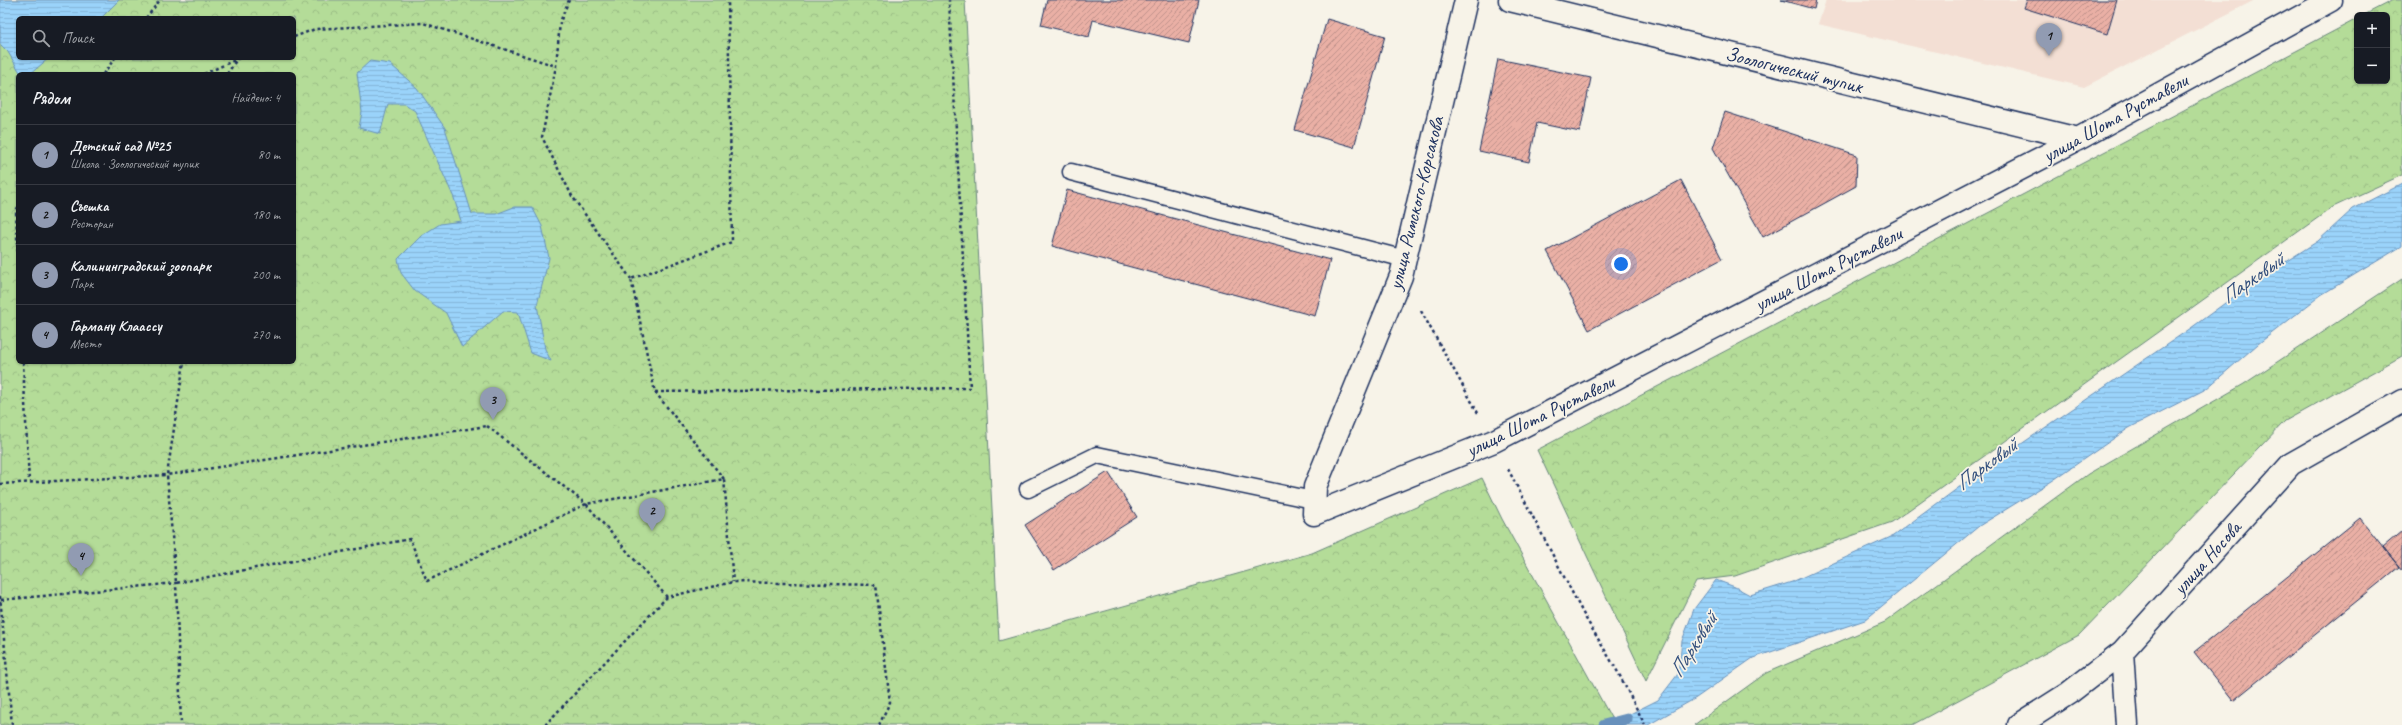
<!DOCTYPE html>
<html lang="ru">
<meta charset="utf-8">
<style>
:root{--surface:#171b24;--page:#242831;--text:#f1f3f6;--muted:#9ea1a6;--line:#363941;--accent:#919bb2}
body{margin:0;font-family:Caveat,sans-serif;background:var(--page);color:var(--text)}
.controls{position:absolute;right:12px;top:12px;display:grid;overflow:hidden;border-radius:6px;box-shadow:0 1px 3px #0004}
.controls button{width:36px;height:36px;display:grid;place-items:center;padding:0;border:0;border-bottom:1px solid var(--line);background:var(--surface);color:var(--text);font:20px sans-serif}
.you{position:absolute;left:1621px;top:264px;width:14px;height:14px;margin:-10px;border:3px solid #fff;border-radius:50%;background:#1a73e8;box-shadow:0 0 0 6px #1a73e833}
.badge{display:grid;place-items:center;width:26px;height:26px;border-radius:50%;background:var(--accent);color:#111;font-size:13px;font-weight:700}
.pin{position:absolute;translate:-50% -33px;filter:drop-shadow(0 1px 2px #0008)}
.pin::after{content:'';position:absolute;top:21px;width:14px;height:12px;background:inherit;clip-path:polygon(0 0,100% 0,50% 100%)}
.list{margin:0;padding:0;list-style:none}
h2{display:flex;justify-content:space-between;align-items:center;height:52px;margin:0;padding:0 16px;font-size:17px}
h2 small{font-size:13px;font-weight:400;color:var(--muted)}
.list li{display:grid;grid-template-columns:26px 1fr auto;gap:12px;align-items:center;box-sizing:border-box;height:60px;padding:0 16px;border-top:1px solid var(--line)}
.list b{display:block;font-size:15px;white-space:nowrap}
.list p{margin:0;font-size:13px;white-space:nowrap;color:var(--muted)}
.list em{font-size:13px;font-style:normal;color:var(--muted)}
.icon{flex:none;width:22px;height:22px;fill:none;stroke:currentColor;stroke-width:2;stroke-linecap:round;stroke-linejoin:round}
.map{position:relative;flex:none;width:2402px;height:725px;overflow:hidden}
.search{position:absolute;background:var(--surface);box-shadow:0 1px 3px #0004;left:16px;top:16px;width:280px;height:44px;display:flex;align-items:center;gap:10px;box-sizing:border-box;padding:0 14px;border-radius:6px;color:var(--muted);font-size:15px}
.panel{position:absolute;background:var(--surface);box-shadow:0 1px 3px #0004;left:16px;top:72px;width:280px;height:292px;border-radius:6px}
.map>svg:first-child{display:block}
.built{fill:#f3dfd4}
.forest{fill:url(#forest-crowns);stroke:#68867b;fill-rule:evenodd}
.water{fill:url(#water-rules);stroke:#6791bc}
.lines{fill:none;stroke-linecap:round;stroke-linejoin:round}
.stream{stroke:#6791bc;stroke-width:11}
.building{fill:url(#building-hatch);stroke:#1b2f5e}
.service-casing{stroke:#1b2f5e;stroke-width:19}
.minor-casing{stroke:#1b2f5e;stroke-width:25}
.path{stroke:#1b2f5e;stroke-width:2.5;stroke-dasharray:3 3;stroke-linecap:butt}
.service{stroke:#f7f3e8;stroke-width:16}
.minor{stroke:#f7f3e8;stroke-width:22}
.labels{text-anchor:middle;dominant-baseline:central;stroke-width:3.5;stroke-linejoin:round;paint-order:stroke}
.street-label{font-size:20px;fill:#1b2f5e;stroke:#f7f3e8}
.water-label{font-size:21px;font-style:italic;fill:#34507d;stroke:#f7f3e8}
</style>
<div class="map">
<svg width="2402" height="725" viewBox="0 0 2402 725">
<defs>
<pattern id="forest-crowns" width="20" height="18" patternUnits="userSpaceOnUse"><rect width="20" height="18" fill="#b4dc98"/><path d="M2 6a3 3 0 1 1 6 0M12 15a3 3 0 1 1 6 0" fill="none" stroke="#9abd85"/></pattern>
<pattern id="water-rules" width="6" height="5" patternUnits="userSpaceOnUse"><rect width="6" height="5" fill="#9ad3fa"/><path d="M0 2.5h6" fill="none" stroke="#84b5d9"/></pattern>
<pattern id="building-hatch" width="6" height="6" patternUnits="userSpaceOnUse"><rect width="6" height="6" fill="#eab0a5"/><path d="M-1 1l2-2M0 6l6-6M5 7l2-2" fill="none" stroke="#bd908a"/></pattern>
</defs>
<rect width="100%" height="100%" fill="#f7f3e8"/>
<filter id="ink" filterUnits="userSpaceOnUse"><feTurbulence type="fractalNoise" baseFrequency=".025" numOctaves="2"/><feDisplacementMap in="SourceGraphic" scale="8" xChannelSelector="R" yChannelSelector="G"/><feConvolveMatrix kernelMatrix="1 2 1 2 8 2 1 2 1" color-interpolation-filters="sRGB"/></filter>
<g filter="url(#ink)">
<path class="built" d="M1826,0H2255L2084,87L1818,24Z"/>
<path class="forest" d="M0,0H965L999,641L1312,553L1482,478L1502,519L1615,725H0ZM18,18H294V58H18ZM18,74H294V362H18Z
M2393,0H2402V175L2333,207L1892,522L1735,576L1696,581L1646,681L1537,450L2357,19V81H2387V15H2364Z
M2402,279V356L2285,421L2079,635L1912,725H1694L1766,673L1885,622L2088,474L2244,384Z"/>
<path class="water" d="M0,0H119L101,18H18V58H49L30,74H21L8,52L0,44Z
M370,61L390,64L417,88L445,128L472,214H496L514,207H532L542,226L549,258L537,305L545,349L551,361L531,353L518,312L503,311L462,347L446,313L415,291L401,273L398,259L421,236L440,224L461,221L454,198L415,111L404,104H388L380,134L359,128L362,112L357,73Z
M2402,184V246L2321,295L2258,344L2206,389L2129,428L2052,481L1979,526L1865,620L1753,658L1696,698L1648,725H1608L1658,700L1678,674L1682,641L1694,609L1716,580L1735,587L1750,595L1792,582L1893,536L1973,477L2191,328L2251,284L2318,241L2353,209Z"/>
<g class="lines">
<path class="stream" d="M1604,725L1627,719"/>
</g>
<path class="building" d="M1047,0H1199L1189,43L1093,20L1089,37L1041,25Z
M1781,0H1816L1814,9Z
M2027,0H2117L2107,34L2024,8Z
M1327,19L1385,36L1354,147L1295,130Z
M1498,59L1591,78L1580,132L1537,123L1529,162L1479,151Z
M1725,112L1857,155L1856,186L1763,237L1713,148Z
M1681,180L1722,259L1589,330L1547,251Z
M1067,190L1330,260L1315,316L1052,246Z
M1108,472L1137,517L1054,570L1025,525Z
M2360,518L2399,567L2233,701L2194,652Z
M2402,531V570L2383,547Z"/>
<g class="lines">
<defs>
<path id="service" d="M1071,172L1405,259
M1028,489L1097,455L1313,500"/>
<path id="minor" d="M1466,0L1401,276L1315,487L1314,514L1494,441L2078,139L2331,0
M1510,0L2078,139
M2122,652L2127,725
M2019,725L2069,693L2122,652L2291,464L2402,401"/>
</defs>
<use href="#service" class="service-casing"/>
<use href="#minor" class="minor-casing"/>
<path class="path" d="M569,0L560,22L556,66L542,137L572,196L631,279
M146,18L160,0
M294,37L315,29L423,23L556,66
M103,74L115,58
M204,74L239,58
M227,74L237,59
M18,207L16,211L18,260
M1421,311L1478,413
M23,362L29,482
M655,392L970,388L949,0
M487,426L586,504L427,581L410,539L176,583L167,475Z
M1508,469L1585,617L1619,674L1645,725
M724,479L655,392L631,279L732,242L728,0
M0,484L167,475L184,362
M0,596L12,725
M667,597L586,504L724,479L733,582
M1,600L176,583L181,725
M545,725L667,597L733,582L876,585L890,702L879,725"/>
<use href="#service" class="service"/>
<use href="#minor" class="minor"/>
</g>
</g>
<g class="labels">
<g class="street-label">
<text transform="translate(1794 70) rotate(14)">Зоологический тупик</text>
<text transform="translate(2115 118) rotate(-29)">улица Шота Руставели</text>
<text transform="translate(1416 203) rotate(-76)">улица Римского-Корсакова</text>
<text transform="translate(1828 269) rotate(-27)">улица Шота Руставели</text>
<text transform="translate(1540 416) rotate(-26)">улица Шота Руставели</text>
<text transform="translate(2207 558) rotate(-48)">улица Носова</text>
</g>
<g class="water-label">
<text transform="translate(2252 278) rotate(-35)">Парковый</text>
<text transform="translate(1986 464) rotate(-37)">Парковый</text>
<text transform="translate(1693 645) rotate(-58)">Парковый</text>
</g>
</g>
</svg>
<div class="controls">
<button>+</button>
<button>−</button>
</div>
<div class="you"></div>
<div class="pin badge" style="left:2049px;top:56px">1</div>
<div class="pin badge" style="left:652px;top:531px">2</div>
<div class="pin badge" style="left:493px;top:420px">3</div>
<div class="pin badge" style="left:81px;top:576px">4</div>
<div class="search"><svg class="icon" aria-label="search" viewBox="0 0 24 24"><circle cx="10" cy="10" r="6"/><path d="M15 15l6 6"/></svg>Поиск</div>
<section class="panel">
<h2>Рядом<small>Найдено: 4</small></h2>
<ul class="list">
<li><span class="badge">1</span><div><b>Детский сад №25</b><p>Школа · Зоологический тупик</p></div><em>80 m</em></li>
<li><span class="badge">2</span><div><b>Съешка</b><p>Ресторан</p></div><em>180 m</em></li>
<li><span class="badge">3</span><div><b>Калининградский зоопарк</b><p>Парк</p></div><em>200 m</em></li>
<li><span class="badge">4</span><div><b>Гарману Клаассу</b><p>Место</p></div><em>270 m</em></li>
</ul>
</section>
</div>
